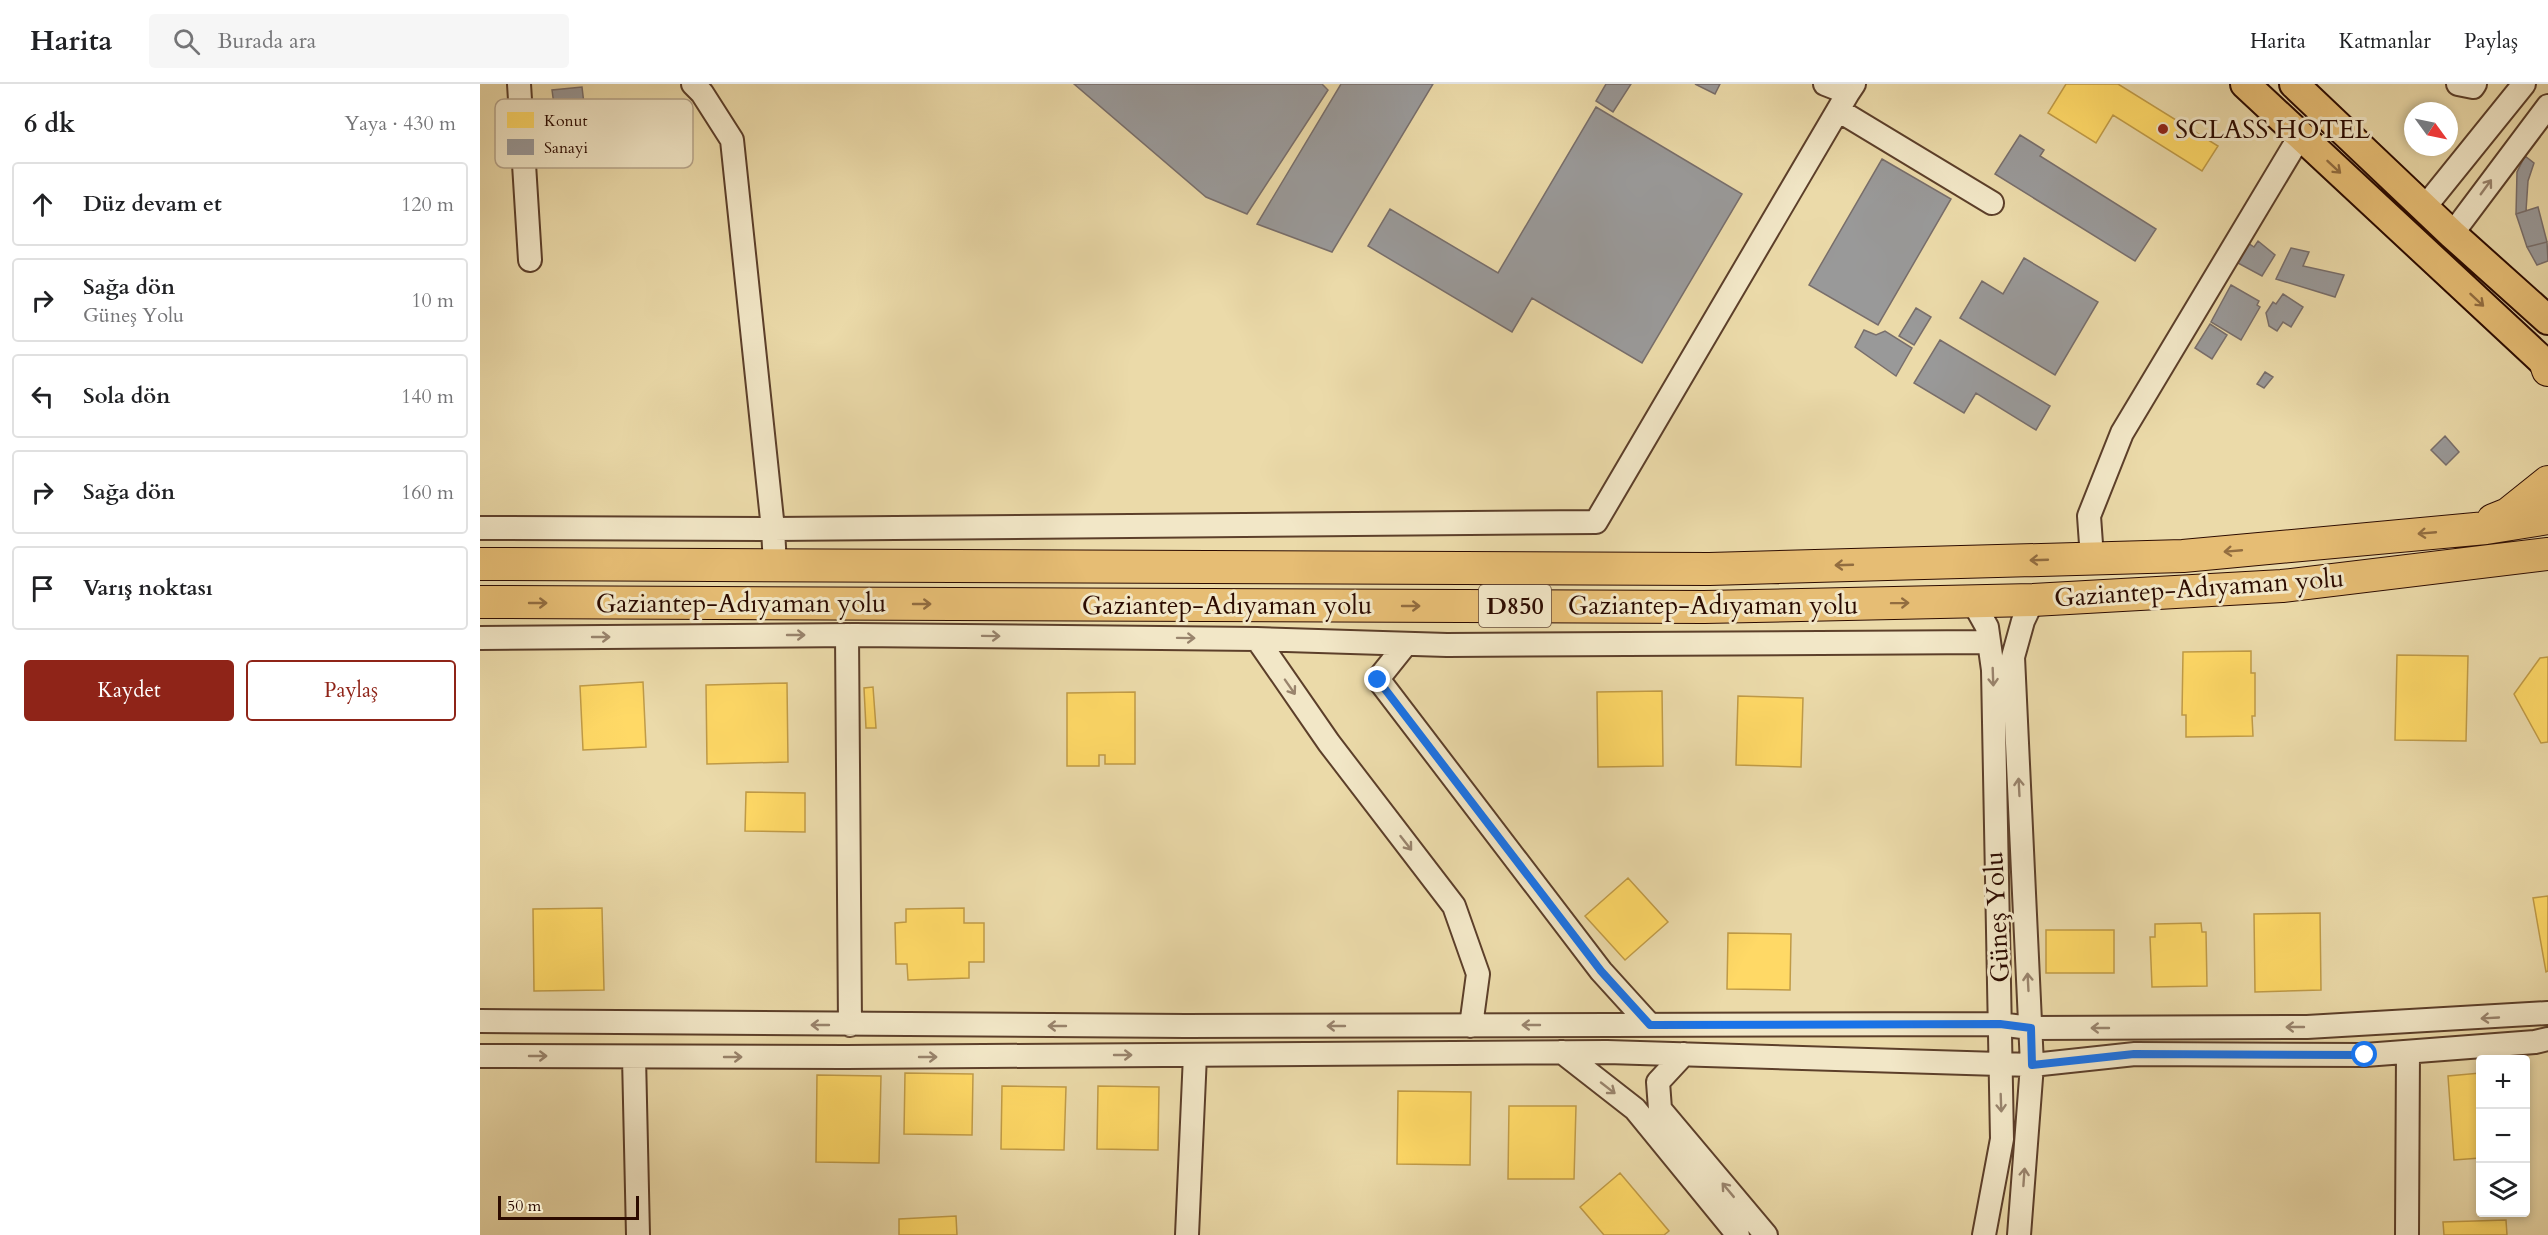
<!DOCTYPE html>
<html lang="tr">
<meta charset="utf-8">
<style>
:root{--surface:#fff;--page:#f6f6f6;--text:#202124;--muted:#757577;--line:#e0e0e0;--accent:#8f2418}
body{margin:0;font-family:Cardo,serif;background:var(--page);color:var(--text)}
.controls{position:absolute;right:18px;bottom:18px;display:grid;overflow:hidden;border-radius:6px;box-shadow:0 3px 9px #0003}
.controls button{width:54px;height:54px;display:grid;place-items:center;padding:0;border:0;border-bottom:2px solid var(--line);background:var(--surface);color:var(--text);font:30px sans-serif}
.compass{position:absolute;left:1924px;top:18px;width:54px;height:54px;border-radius:50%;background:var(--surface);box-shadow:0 3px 9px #0003;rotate:123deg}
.scale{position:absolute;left:18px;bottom:15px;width:141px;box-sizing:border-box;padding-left:6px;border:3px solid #2c0b00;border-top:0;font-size:16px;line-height:21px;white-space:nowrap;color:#2c0b00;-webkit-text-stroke:4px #f2e7c7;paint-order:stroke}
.stop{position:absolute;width:18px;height:18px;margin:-14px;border:4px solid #1a73e8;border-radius:50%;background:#fff}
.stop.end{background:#1a73e8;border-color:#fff;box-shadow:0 2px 6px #0008}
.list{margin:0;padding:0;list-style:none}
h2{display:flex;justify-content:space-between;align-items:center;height:78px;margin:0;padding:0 24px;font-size:26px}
h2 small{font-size:20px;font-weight:400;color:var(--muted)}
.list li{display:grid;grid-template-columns:39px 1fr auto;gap:18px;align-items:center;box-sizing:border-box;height:84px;margin:0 12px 12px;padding:0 12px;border:2px solid var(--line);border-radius:6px}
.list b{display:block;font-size:22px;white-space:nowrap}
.list p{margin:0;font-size:20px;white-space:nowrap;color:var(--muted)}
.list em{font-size:20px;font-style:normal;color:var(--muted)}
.actions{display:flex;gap:12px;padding:18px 24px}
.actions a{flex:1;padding:14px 0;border:2px solid var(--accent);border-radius:6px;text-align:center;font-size:21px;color:var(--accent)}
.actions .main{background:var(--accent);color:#fff}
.icon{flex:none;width:33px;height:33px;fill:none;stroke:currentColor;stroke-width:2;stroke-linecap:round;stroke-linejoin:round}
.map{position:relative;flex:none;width:2068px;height:1151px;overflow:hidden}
header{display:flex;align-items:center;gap:36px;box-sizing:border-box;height:84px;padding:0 30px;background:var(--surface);border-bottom:2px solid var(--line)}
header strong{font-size:28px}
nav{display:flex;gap:33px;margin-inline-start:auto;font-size:21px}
.search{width:420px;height:54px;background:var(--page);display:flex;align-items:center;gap:15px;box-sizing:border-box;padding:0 21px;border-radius:6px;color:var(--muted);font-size:22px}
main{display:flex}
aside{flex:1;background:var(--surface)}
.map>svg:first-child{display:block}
.homes{fill:#ffd966;stroke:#c09b47;stroke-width:1.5}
.industry{fill:#999;stroke:#786e6b;stroke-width:1.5}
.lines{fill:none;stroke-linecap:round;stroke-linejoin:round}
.minor-casing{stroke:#5c3f2a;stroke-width:26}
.major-casing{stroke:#2c0b00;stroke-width:32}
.highway-casing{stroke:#2c0b00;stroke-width:34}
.minor{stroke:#f2e7c7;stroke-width:22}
.major{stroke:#e6bd74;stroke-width:28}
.highway{stroke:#e6bd74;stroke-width:32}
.oneway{stroke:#926d40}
.oneway2{stroke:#99846d}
.route{stroke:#1a73e8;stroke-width:8}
.poi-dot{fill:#8f2418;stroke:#f2e7c7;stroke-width:2}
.labels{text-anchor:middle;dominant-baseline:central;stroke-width:6;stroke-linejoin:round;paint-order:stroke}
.shield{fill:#f2e7c7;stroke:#674d3c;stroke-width:1.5}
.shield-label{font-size:24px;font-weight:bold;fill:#2c0b00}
.poi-label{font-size:26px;fill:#2c0b00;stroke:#f2e7c7;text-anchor:start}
.street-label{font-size:26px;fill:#2c0b00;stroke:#f2e7c7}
.key{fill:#f2e7c7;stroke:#b7a58b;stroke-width:1.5}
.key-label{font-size:16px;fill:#2c0b00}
</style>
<header>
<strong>Harita</strong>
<div class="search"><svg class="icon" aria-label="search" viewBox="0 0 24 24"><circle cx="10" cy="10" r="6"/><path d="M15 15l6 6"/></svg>Burada ara</div>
<nav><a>Harita</a><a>Katmanlar</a><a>Paylaş</a></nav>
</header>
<main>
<aside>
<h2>6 dk<small>Yaya · 430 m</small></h2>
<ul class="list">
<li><svg class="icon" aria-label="ahead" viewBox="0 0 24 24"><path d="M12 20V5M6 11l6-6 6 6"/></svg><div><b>Düz devam et</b></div><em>120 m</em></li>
<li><svg class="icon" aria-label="right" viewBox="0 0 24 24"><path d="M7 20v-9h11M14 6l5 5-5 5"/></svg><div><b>Sağa dön</b><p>Güneş Yolu</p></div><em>10 m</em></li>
<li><svg class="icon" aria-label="left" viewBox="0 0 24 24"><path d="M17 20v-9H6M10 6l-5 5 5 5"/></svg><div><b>Sola dön</b></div><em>140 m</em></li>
<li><svg class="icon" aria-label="right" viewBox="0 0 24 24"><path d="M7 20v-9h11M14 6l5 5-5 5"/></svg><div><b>Sağa dön</b></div><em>160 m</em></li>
<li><svg class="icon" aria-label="arrive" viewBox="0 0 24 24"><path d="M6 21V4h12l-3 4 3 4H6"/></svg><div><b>Varış noktası</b></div></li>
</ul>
<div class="actions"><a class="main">Kaydet</a><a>Paylaş</a></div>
</aside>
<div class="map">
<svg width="2068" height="1151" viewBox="0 0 2068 1151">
<rect width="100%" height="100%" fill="#ebdaa9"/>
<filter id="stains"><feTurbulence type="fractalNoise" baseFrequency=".00333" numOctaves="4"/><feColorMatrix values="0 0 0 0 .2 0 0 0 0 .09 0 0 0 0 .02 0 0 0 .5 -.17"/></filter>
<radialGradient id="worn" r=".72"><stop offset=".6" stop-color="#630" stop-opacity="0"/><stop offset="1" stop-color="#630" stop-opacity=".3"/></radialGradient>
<path class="homes" d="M1586,0H1638L1738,62L1722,87L1633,31L1616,59L1568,29Z
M1771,567V589H1775V632H1772L1773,652L1706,653V631H1702L1703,568Z
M1917,571L1988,572L1986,657L1915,656Z
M2068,573V658L2061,659L2034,610L2060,574Z
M163,598L166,663L103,666L100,602Z
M307,599L308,678L227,680L226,601Z
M393,603L396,644H386L384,604Z
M1182,607L1183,682L1118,683L1117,608Z
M655,608V680H625V671H619V682H587V609Z
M1258,612L1323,614L1321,683L1256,681Z
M266,708L325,709V748L265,747Z
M1148,794L1188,838L1145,876L1105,832Z
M2068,812V887L2066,888L2053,814Z
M122,824L124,906L54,907L53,825Z
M484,824V839H504V878H489V894L428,896L427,880H416L415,839L426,838V825Z
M1840,829L1841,906L1775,908L1774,830Z
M1721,839L1722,848H1726L1727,902L1672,903L1670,853H1675V840Z
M1566,846H1634V889H1566Z
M1248,849L1311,850L1310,906L1247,905Z
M425,989L493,990L492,1051L424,1050Z
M2000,989V1074L1974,1076L1968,992Z
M337,991L401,992L399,1079L336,1078Z
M522,1002L586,1003L584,1066L521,1065Z
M618,1002L679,1003L678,1066L617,1065Z
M918,1007L991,1008L990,1081L917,1080Z
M1029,1022H1096L1094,1095H1028Z
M1140,1089L1189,1147L1184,1151H1124L1100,1123Z
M476,1132L477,1151H419V1135Z
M2026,1136L2027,1151H1964L1963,1138Z"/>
<path class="industry" d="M594,0H842L848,6L767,130L726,113Z
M861,0H953L852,168L777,140Z
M1126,0H1151L1133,28L1116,17Z
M1215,0H1240L1235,10Z
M102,3L110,71L81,72L72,6Z
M1116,23L1262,110L1162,279L1052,214L1032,248L888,162L910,125L1018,189Z
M1540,51L1564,66L1560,72L1676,145L1655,177L1515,90Z
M2045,72L2054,79L2048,97L2046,127L2036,130L2037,88Z
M1402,75L1471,115L1398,241L1329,201Z
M2058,123L2067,158L2047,163L2036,130Z
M1778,157L1795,171L1782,192L1756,178L1768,159L1774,163Z
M2067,158L2068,177L2057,181L2047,163Z
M1811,164L1829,168L1823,182L1864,191L1855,213L1796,195Z
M1544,174L1618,218L1575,291L1480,234L1502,197L1523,210Z
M1751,201L1779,217L1777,221L1780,223L1761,256L1731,238Z
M1803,210L1823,223L1811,243L1803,238L1797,247L1789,242L1786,229L1793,218L1796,220Z
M1436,224L1451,233L1434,261L1419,252Z
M1730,240L1747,251L1732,275L1715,264Z
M1384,246L1396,251L1405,247L1432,264L1416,292L1375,263Z
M1460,256L1570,322L1556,346L1496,309L1484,329L1434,299Z
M1785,288L1793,293L1784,304L1777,300Z
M1965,352L1979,368L1966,381L1951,366Z"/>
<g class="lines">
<defs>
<path id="minor" d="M39,0L50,176
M213,0L222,9L252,56L293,445L295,481
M1345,0L1368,9L1374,0
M1978,0L1993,3L1995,0
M1358,26L1512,119
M1944,124L2044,0
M1972,150L2068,22
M0,444L293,445L1116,438L1368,9
M1612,474L1609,432L1642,349L1820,52
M1493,518L1507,543L1513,586L1522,1055L1504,1151
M367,551L370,941
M0,554L375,551L777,555L967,561L1509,558
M777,555L849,659L974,822L998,890L991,942
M926,560L898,595L1121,887L1170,941
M0,937L706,942L1519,940L1550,944L1827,943L2068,929
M1082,968L1155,1025L1258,1151
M1204,970L1178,998L1180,1025L1286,1151
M0,972L366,973L1127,968L1552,981L1655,970L1885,971L2055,958L2068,955
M154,973L158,1151
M707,1151L715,971
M1539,1151L1552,981L1533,573L1543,537L1553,516
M1927,1151L1928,968"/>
<path id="major" d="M1765,0L2068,282
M1814,0L1972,150L2068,236"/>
<path id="highway" d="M2066,280L2068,286
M2013,436L2028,430L2068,398
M0,480L1229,485L1703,472L2006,444L2068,434
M0,518L1224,523L1553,516L1802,502L2068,470"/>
</defs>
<use href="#minor" class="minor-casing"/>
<use href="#major" class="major-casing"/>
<use href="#highway" class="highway-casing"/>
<use href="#minor" class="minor"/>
<use href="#major" class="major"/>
<use href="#highway" class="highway"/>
</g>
<defs><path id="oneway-shaft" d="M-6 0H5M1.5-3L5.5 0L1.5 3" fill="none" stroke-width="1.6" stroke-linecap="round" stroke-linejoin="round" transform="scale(1.5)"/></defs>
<g class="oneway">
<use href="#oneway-shaft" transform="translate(1854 83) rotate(43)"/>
<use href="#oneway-shaft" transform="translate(1997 216) rotate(43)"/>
<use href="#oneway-shaft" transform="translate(1947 449) rotate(175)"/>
<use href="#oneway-shaft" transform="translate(1753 467) rotate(175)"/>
<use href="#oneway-shaft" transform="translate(1559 476) rotate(178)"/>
<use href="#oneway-shaft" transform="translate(1364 481) rotate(178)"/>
<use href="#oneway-shaft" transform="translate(58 519)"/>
<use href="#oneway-shaft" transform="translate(1420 519) rotate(-1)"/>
<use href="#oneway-shaft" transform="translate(442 520)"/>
<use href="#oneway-shaft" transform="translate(931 522)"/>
</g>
<g class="oneway2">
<use href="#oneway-shaft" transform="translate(2006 103) rotate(-54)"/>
<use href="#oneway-shaft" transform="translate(316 551)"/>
<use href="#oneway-shaft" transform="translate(511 552) rotate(1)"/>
<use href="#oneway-shaft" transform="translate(121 553)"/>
<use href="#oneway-shaft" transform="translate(706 554) rotate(1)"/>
<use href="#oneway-shaft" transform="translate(1513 593) rotate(88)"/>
<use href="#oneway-shaft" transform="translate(810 603) rotate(55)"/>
<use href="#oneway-shaft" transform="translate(1539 703) rotate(-93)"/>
<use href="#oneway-shaft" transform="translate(926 759) rotate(52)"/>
<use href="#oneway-shaft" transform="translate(1548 898) rotate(-93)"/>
<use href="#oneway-shaft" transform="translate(2010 934) rotate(177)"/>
<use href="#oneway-shaft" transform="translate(340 941) rotate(-180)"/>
<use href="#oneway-shaft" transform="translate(1051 941) rotate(180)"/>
<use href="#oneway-shaft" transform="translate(577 942) rotate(-180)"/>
<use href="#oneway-shaft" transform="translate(856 942) rotate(180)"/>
<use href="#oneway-shaft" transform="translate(1815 943) rotate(180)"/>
<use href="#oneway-shaft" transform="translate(1620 944) rotate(180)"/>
<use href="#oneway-shaft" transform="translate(643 971)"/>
<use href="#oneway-shaft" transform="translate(58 972)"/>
<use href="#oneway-shaft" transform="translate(253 973)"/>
<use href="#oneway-shaft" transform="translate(448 973)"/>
<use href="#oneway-shaft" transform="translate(1128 1004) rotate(38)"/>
<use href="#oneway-shaft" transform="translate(1521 1019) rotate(88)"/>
<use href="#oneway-shaft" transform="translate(1544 1093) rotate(-86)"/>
<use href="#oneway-shaft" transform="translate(1248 1106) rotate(-130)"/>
</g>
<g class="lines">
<path class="route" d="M898,596L1121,887L1170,941L1520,940L1551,944L1552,981L1654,970L1885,971"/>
</g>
<circle class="poi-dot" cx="1683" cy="45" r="6"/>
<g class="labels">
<rect class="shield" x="999" y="501" width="72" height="42" rx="4.5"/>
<g class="shield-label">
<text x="1035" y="522">D850</text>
</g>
<g class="poi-label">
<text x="1695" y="45">SCLASS HOTEL</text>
</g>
<g class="street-label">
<text transform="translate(1719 504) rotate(-4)">Gaziantep-Adıyaman yolu</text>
<text x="261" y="519">Gaziantep-Adıyaman yolu</text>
<text x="747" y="521">Gaziantep-Adıyaman yolu</text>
<text x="1233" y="521">Gaziantep-Adıyaman yolu</text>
<text transform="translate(1517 833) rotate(-93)">Güneş Yolu</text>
</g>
</g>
<rect x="15" y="15" width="198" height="69" rx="9" class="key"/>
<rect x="27" y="28" width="27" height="16" fill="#ffd966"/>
<rect x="27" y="55" width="27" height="16" fill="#999"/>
<g class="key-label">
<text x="64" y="42">Konut</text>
<text x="64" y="69">Sanayi</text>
</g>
<rect width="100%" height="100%" filter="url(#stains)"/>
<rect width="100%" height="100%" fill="url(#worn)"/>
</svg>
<div class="controls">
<button>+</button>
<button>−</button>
<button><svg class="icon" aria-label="layers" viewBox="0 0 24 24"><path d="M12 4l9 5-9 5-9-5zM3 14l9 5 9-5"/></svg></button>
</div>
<svg class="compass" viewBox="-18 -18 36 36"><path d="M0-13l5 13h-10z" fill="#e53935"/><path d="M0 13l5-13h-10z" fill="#757577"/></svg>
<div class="scale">50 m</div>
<div class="stop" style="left:1885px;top:971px"></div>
<div class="stop end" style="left:898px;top:596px"></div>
</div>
</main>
